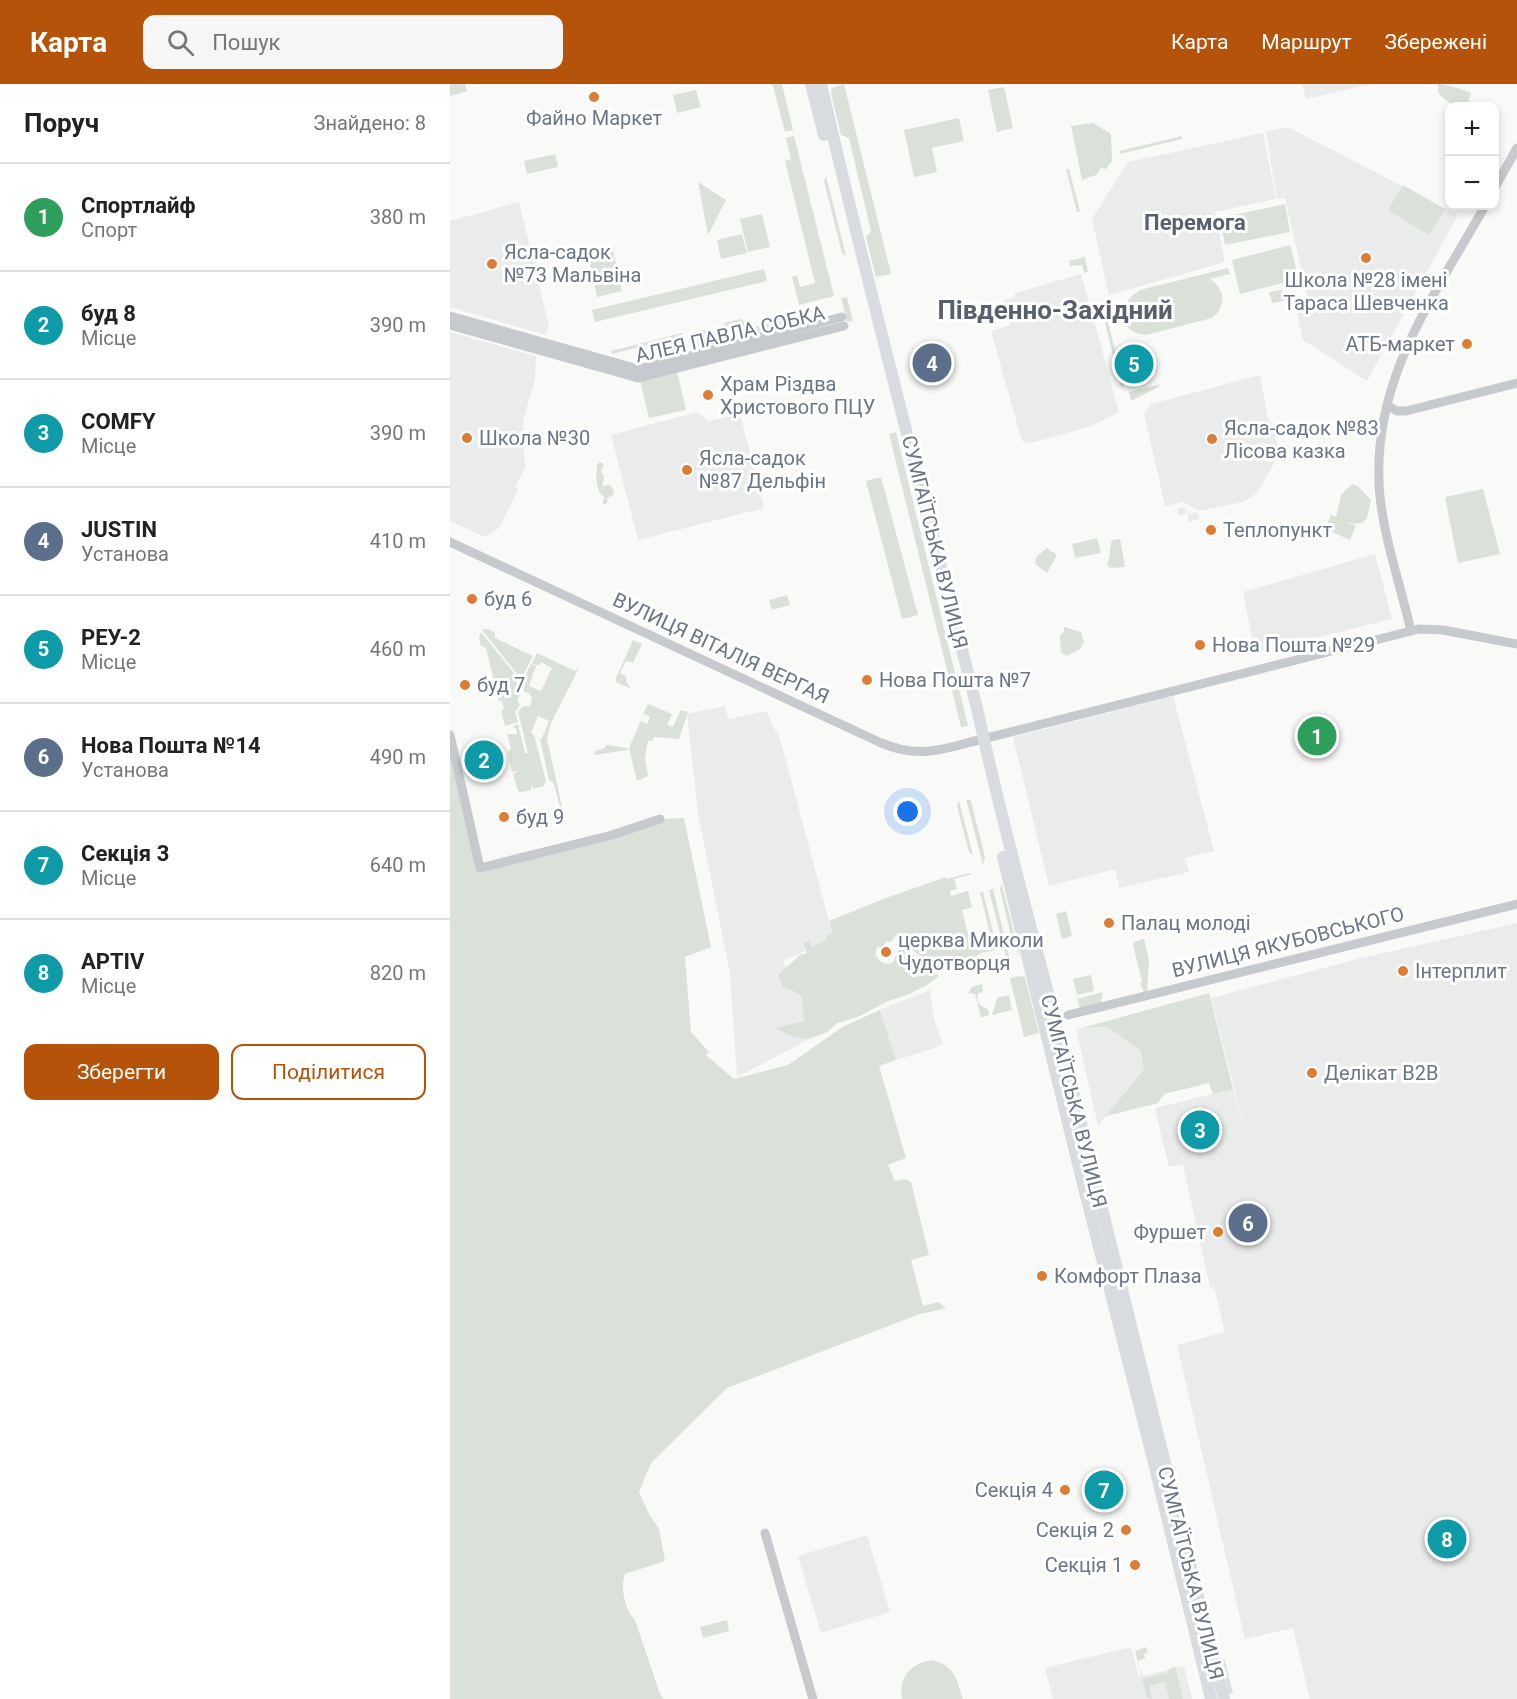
<!DOCTYPE html>
<html lang="uk">
<meta charset="utf-8">
<style>
:root{--surface:#fff;--page:#f6f6f6;--text:#222;--muted:#767676;--line:#e0e0e0;--accent:#b45309}
body{margin:0;font-family:Roboto,sans-serif;background:var(--page);color:var(--text)}
.controls{position:absolute;right:18px;top:18px;display:grid;overflow:hidden;border-radius:12px;box-shadow:0 3px 9px #0003}
.controls button{width:54px;height:54px;display:grid;place-items:center;padding:0;border:0;border-bottom:2px solid var(--line);background:var(--surface);color:var(--text);font:30px sans-serif}
.you{position:absolute;left:458px;top:728px;width:21px;height:21px;margin:-15px;border:4px solid #fff;border-radius:50%;background:#1a73e8;box-shadow:0 0 0 9px #1a73e833}
.badge{display:grid;place-items:center;width:39px;height:39px;border-radius:50%;background:var(--accent);color:#fff;font-size:20px;font-weight:700}
.pin{position:absolute;translate:-50% -50%;border:3px solid #fff;box-shadow:0 2px 6px #0006}
.list{margin:0;padding:0;list-style:none}
h2{display:flex;justify-content:space-between;align-items:center;height:78px;margin:0;padding:0 24px;font-size:26px}
h2 small{font-size:20px;font-weight:400;color:var(--muted)}
.list li{display:grid;grid-template-columns:39px 1fr auto;gap:18px;align-items:center;box-sizing:border-box;height:108px;padding:0 24px;border-top:2px solid var(--line)}
.list b{display:block;font-size:22px;white-space:nowrap}
.list p{margin:0;font-size:20px;white-space:nowrap;color:var(--muted)}
.list em{font-size:20px;font-style:normal;color:var(--muted)}
.actions{display:flex;gap:12px;padding:18px 24px}
.actions a{flex:1;padding:14px 0;border:2px solid var(--accent);border-radius:12px;text-align:center;font-size:21px;color:var(--accent)}
.actions .main{background:var(--accent);color:#fff}
.icon{flex:none;width:33px;height:33px;fill:none;stroke:currentColor;stroke-width:2;stroke-linecap:round;stroke-linejoin:round}
.map{position:relative;flex:none;width:1067px;height:1615px;overflow:hidden}
header{display:flex;align-items:center;gap:36px;box-sizing:border-box;height:84px;padding:0 30px;background:var(--accent);color:#fff}
header strong{font-size:28px}
nav{display:flex;gap:33px;margin-inline-start:auto;font-size:21px}
.search{width:420px;height:54px;background:var(--page);display:flex;align-items:center;gap:15px;box-sizing:border-box;padding:0 21px;border-radius:12px;color:var(--muted);font-size:22px}
main{display:flex}
aside{flex:1;background:var(--surface)}
.map>svg:first-child{display:block}
.built{fill:#eaebeb}
.green{fill:#dae1d9}
.lines{fill:none;stroke-linecap:round;stroke-linejoin:round}
.minor{stroke:#c6c9cd;stroke-width:9}
.major{stroke:#d8dbdf;stroke-width:12}
.poi-dot{fill:#dd7c34;stroke:#fff;stroke-width:2}
.labels{text-anchor:middle;dominant-baseline:central;stroke-width:6;stroke-linejoin:round;paint-order:stroke}
.poi-label{font-size:20px;fill:#6a7587;stroke:#fff;text-anchor:start}
.street-label{font-size:20px;fill:#6a7587;stroke:#fff}
.quarter-label{font-size:22px;font-weight:bold;fill:#585f6d;stroke:#fff}
.district-label{font-size:26px;font-weight:bold;fill:#585f6d;stroke:#fff}
</style>
<header>
<strong>Карта</strong>
<div class="search"><svg class="icon" aria-label="search" viewBox="0 0 24 24"><circle cx="10" cy="10" r="6"/><path d="M15 15l6 6"/></svg>Пошук</div>
<nav><a>Карта</a><a>Маршрут</a><a>Збережені</a></nav>
</header>
<main>
<aside>
<h2>Поруч<small>Знайдено: 8</small></h2>
<ul class="list">
<li><span class="badge" style="background:#2e9e5b">1</span><div><b>Спортлайф</b><p>Спорт</p></div><em>380 m</em></li>
<li><span class="badge" style="background:#0f9aa8">2</span><div><b>буд 8</b><p>Місце</p></div><em>390 m</em></li>
<li><span class="badge" style="background:#0f9aa8">3</span><div><b>COMFY</b><p>Місце</p></div><em>390 m</em></li>
<li><span class="badge" style="background:#5c6f8a">4</span><div><b>JUSTIN</b><p>Установа</p></div><em>410 m</em></li>
<li><span class="badge" style="background:#0f9aa8">5</span><div><b>РЕУ-2</b><p>Місце</p></div><em>460 m</em></li>
<li><span class="badge" style="background:#5c6f8a">6</span><div><b>Нова Пошта №14</b><p>Установа</p></div><em>490 m</em></li>
<li><span class="badge" style="background:#0f9aa8">7</span><div><b>Секція 3</b><p>Місце</p></div><em>640 m</em></li>
<li><span class="badge" style="background:#0f9aa8">8</span><div><b>APTIV</b><p>Місце</p></div><em>820 m</em></li>
</ul>
<div class="actions"><a class="main">Зберегти</a><a>Поділитися</a></div>
</aside>
<div class="map">
<svg width="1067" height="1615" viewBox="0 0 1067 1615">
<rect width="100%" height="100%" fill="#f9faf8"/>
<path class="built" d="M852,0H921L856,15Z
M838,43L1008,131L917,297L853,256L845,221L858,216L835,114L827,115L816,48Z
M813,49L826,115L765,128L775,178L659,211L642,135L678,78Z
M69,118L99,242L96,251L0,223V137Z
M631,190L669,328L641,342L582,359L572,357L541,247L560,241L554,216L565,213V209Z
M0,248L86,272L85,295L73,337L75,384L65,403L68,406L49,444L35,453L0,437Z
M810,291L818,335L822,340L830,369L807,409L793,418L750,427L733,418L715,422L694,329L701,320Z
M247,328L259,337L290,330L314,424L188,456L161,351Z
M735,423L737,430L747,428L749,435L739,438L737,430L729,432L727,425Z
M925,470L942,535L805,569L793,508Z
M723,612L764,767L735,774L739,788L669,804L665,785L599,802L563,653Z
M275,622L278,635L317,627L323,643L329,651L379,837L385,853L333,877L367,951L287,993L280,890L248,730L237,630Z
M1067,839V1615H860L843,1544L795,1555L727,1261L775,1248L764,1203L760,1204L733,1080L719,1083L705,1024L783,1005L793,1039L761,914L911,874Z
M480,906L484,935L493,959L485,964L446,976L430,926Z
M635,943H657L690,966L694,985L648,1042L626,945Z
M417,1451L440,1528L371,1549L348,1472Z
M681,1563L689,1593L734,1582L742,1615H603L595,1584Z"/>
<path class="green" d="M0,0H15L17,7L0,12Z
M320,0H332L343,46L335,48L323,2Z
M394,0L441,190L426,193L416,153L421,147L399,54L391,51L381,9L382,4Z
M988,0C996,0 1014,6 1021,9L1017,22C1004,23 997,19 988,8Z
M554,3L563,44L547,48L538,6Z
M246,6L251,23L227,29L223,11Z
M509,34L514,57L482,64L487,88L464,93L454,46Z
M643,39L661,50L662,77L656,85L651,84L646,91L632,96L621,42Z
M344,52L384,212L349,221L342,193L347,191L350,203L365,199L335,77L341,75L336,54Z
M732,52V55L670,70L669,67Z
M105,70L108,83L77,90L74,77Z
M616,85H619L630,127L627,128Z
M376,92L396,172L392,169L374,97Z
M248,98L276,116L258,151Z
M953,101L995,125L979,151L938,126Z
M835,120L840,148L775,161L770,134Z
M312,130L320,163L298,168L290,135Z
M292,150L297,169L271,175L267,156Z
M840,161L849,195L790,210L782,176Z
M163,167L172,207L147,213L138,172Z
M635,173L638,188L634,189L632,181L620,182L619,177Z
M778,184L780,190L760,195C775,205 777,222 762,234L696,251C667,249 667,219 690,206Z
M314,185L317,197L145,238L142,226Z
M832,206L834,217L822,219L819,208Z
M397,213L403,237L397,238L391,214Z
M656,230L674,302L671,303L653,231Z
M350,232L351,238L350,241L307,252L305,243Z
M290,235L296,238L293,249H283L279,244L273,243L275,239Z
M252,246L271,247L274,256L273,259L254,264L245,262L241,257L242,252L247,247Z
M232,249L233,252L162,270L161,267Z
M227,287L236,326L199,334L190,296Z
M711,300L707,304L681,317L679,308Z
M854,339L862,342L856,356L848,353L849,345Z
M446,348L518,642L511,643L439,350Z
M150,378L154,380L151,387L154,393L152,402L160,401L164,406L163,411L157,414L158,417L156,420H153V416L155,414C145,407 146,392 147,381Z
M431,393L468,531L452,535L416,397Z
M902,400L908,402L921,416L917,434L912,439L904,440L894,437L906,442L900,456L875,445L881,431L886,433L891,411Z
M1033,405L1050,470L1008,479L995,413Z
M647,454L651,469L625,474L622,460Z
M670,455L675,483L661,484L657,481C661,472 659,465 662,456Z
M597,464L607,471L597,489L585,480L586,473Z
M337,511L340,521L322,526L319,516Z
M614,543L631,548L634,558L630,565L617,572L611,569L610,552L614,548Z
M38,545L45,549V554L83,572L71,595L32,546Z
M31,548L68,594L72,609L67,615L70,621L65,628L68,638L55,642L51,626L54,625L52,617H49L36,564L31,562L29,553Z
M183,556L192,560L183,579L176,577L170,589L176,592L177,599L181,605L166,598V594Z
M87,569L125,587L129,584L101,639L97,655L113,727H111L104,700L99,696L90,655L92,654L99,637L88,632L81,649L84,651L96,697L94,702L83,705L81,700V706L72,708L68,707L63,690L68,687L62,688L58,668L61,665L57,650H67L66,644H64L63,642L68,640L75,669H78L68,628L72,623L80,622L82,614L79,609L74,608L72,598L81,580L86,582L79,602L91,607L102,584L91,578L88,582L82,579Z
M198,620L222,630L217,641L223,643L231,626L238,628L229,655L204,653L202,657L198,656L195,674L198,692L187,697L179,664L192,634L191,637L197,640L200,633L194,630L192,633Z
M0,651L30,783L213,735L234,734L261,863L235,873L241,948L259,968L256,971L284,995L338,981L394,942L430,926L446,976L429,982L456,1074L438,1081L445,1097L455,1095L461,1098L479,1171L461,1176L473,1222L488,1218L496,1224L467,1231L277,1304L201,1379L189,1408L199,1430L209,1445L215,1477L175,1490C170,1503 175,1526 185,1536L210,1610L214,1615H0Z
M157,661L177,664L178,666L144,671L147,666L153,665Z
M516,715L521,717L535,773L533,781Z
M509,717L523,771L519,768L507,722Z
M519,789L522,790L504,795L507,805L500,807L501,812L518,807L522,823L512,826L518,850L534,853L546,866L531,869L520,876L503,880L489,887L445,852L441,858L437,857L433,863H427L425,871C430,878 435,882 443,878L449,864L446,861L448,858L489,892L477,901L459,910L436,918L408,933L387,939L379,947L370,951L357,955L344,953L324,944V942L326,944L355,937C349,916 359,911 333,903L328,891L350,871L357,869L354,859L359,857L362,863L377,855L376,852L383,848L379,837L433,815L496,793L497,795Z
M551,800L552,801L570,872L562,857L550,805Z
M543,805L562,884L560,889L539,806Z
M530,808H533L546,860L541,854Z
M616,827L622,852L612,855L606,830Z
M694,855L699,877L697,908H694L690,899L692,897L683,861L684,858Z
M641,891L644,907L627,911L623,895Z
M571,892L575,893L589,949L574,953L560,894Z
M532,900L533,907L528,910C526,918 529,922 538,925L539,931L531,934L525,910L518,909L522,903Z
M653,908L651,919L630,924L627,915Z
M759,909L783,1005L763,1010L759,999L714,1010L708,1019L656,1032L694,985L690,966L657,943H635Z
M559,911L562,926L542,931L547,914Z
M277,1536L279,1547L253,1554L250,1543Z
M696,1563L698,1569L694,1570L695,1574L688,1577L693,1595L718,1589V1586L725,1582L733,1615H719L715,1598L699,1602L702,1615L697,1613L685,1567Z
M774,1574L783,1609L779,1610L771,1579Z
M481,1576C505,1581 506,1594 513,1615H452C449,1593 460,1580 481,1576Z"/>
<g class="lines">
<path class="minor" d="M1044,105L1067,64
M0,232L188,285L392,233
M0,241L188,294L394,242
M937,321L947,327H956L1067,299
M0,458L429,658C471,676 491,665 533,655L969,545L993,546L1067,560
M961,547C951,503 935,458 930,413C919,299 982,216 1035,122
M0,651L30,784L162,751L210,735
M618,931L1067,820
M315,1449L363,1615"/>
<path class="major" d="M361,0L374,51
M371,0C407,158 448,314 488,471C501,525 516,579 529,633C549,726 574,817 598,909C658,1144 714,1380 774,1615
M553,773L632,1096L703,1375L761,1615"/>
</g>
<g class="poi-dot">
<circle cx="144" cy="13" r="6"/>
<circle cx="916" cy="174" r="6"/>
<circle cx="42" cy="180" r="6"/>
<circle cx="1017" cy="260" r="6"/>
<circle cx="258" cy="311" r="6"/>
<circle cx="17" cy="354" r="6"/>
<circle cx="762" cy="355" r="6"/>
<circle cx="237" cy="386" r="6"/>
<circle cx="761" cy="446" r="6"/>
<circle cx="22" cy="515" r="6"/>
<circle cx="750" cy="561" r="6"/>
<circle cx="417" cy="596" r="6"/>
<circle cx="15" cy="601" r="6"/>
<circle cx="54" cy="733" r="6"/>
<circle cx="659" cy="839" r="6"/>
<circle cx="436" cy="868" r="6"/>
<circle cx="953" cy="887" r="6"/>
<circle cx="862" cy="989" r="6"/>
<circle cx="768" cy="1148" r="6"/>
<circle cx="592" cy="1192" r="6"/>
<circle cx="615" cy="1406" r="6"/>
<circle cx="676" cy="1446" r="6"/>
<circle cx="685" cy="1481" r="6"/>
</g>
<g class="labels">
<g class="poi-label">
<text x="144" y="34" text-anchor="middle">Файно Маркет</text>
<text x="54" y="168">Ясла-садок<tspan x="54" dy="23">№73 Мальвіна</tspan></text>
<text x="916" y="196" text-anchor="middle">Школа №28 імені<tspan x="916" dy="23">Тараса Шевченка</tspan></text>
<text x="1005" y="260" text-anchor="end">АТБ-маркет</text>
<text x="270" y="300">Храм Різдва<tspan x="270" dy="23">Христового ПЦУ</tspan></text>
<text x="774" y="344">Ясла-садок №83<tspan x="774" dy="23">Лісова казка</tspan></text>
<text x="29" y="354">Школа №30</text>
<text x="249" y="374">Ясла-садок<tspan x="249" dy="23">№87 Дельфін</tspan></text>
<text x="773" y="446">Теплопункт</text>
<text x="34" y="515">буд 6</text>
<text x="762" y="561">Нова Пошта №29</text>
<text x="429" y="596">Нова Пошта №7</text>
<text x="27" y="601">буд 7</text>
<text x="66" y="733">буд 9</text>
<text x="671" y="839">Палац молоді</text>
<text x="448" y="856">церква Миколи<tspan x="448" dy="23">Чудотворця</tspan></text>
<text x="965" y="887">Інтерплит</text>
<text x="874" y="989">Делікат B2B</text>
<text x="756" y="1148" text-anchor="end">Фуршет</text>
<text x="604" y="1192">Комфорт Плаза</text>
<text x="603" y="1406" text-anchor="end">Секція 4</text>
<text x="664" y="1446" text-anchor="end">Секція 2</text>
<text x="673" y="1481" text-anchor="end">Секція 1</text>
</g>
<g class="street-label">
<text transform="translate(280 250) rotate(-13)">АЛЕЯ ПАВЛА СОБКА</text>
<text transform="translate(485 458) rotate(76)">СУМГАЇТСЬКА ВУЛИЦЯ</text>
<text transform="translate(271 564) rotate(25)">ВУЛИЦЯ ВІТАЛІЯ ВЕРГАЯ</text>
<text transform="translate(838 858) rotate(-14)">ВУЛИЦЯ ЯКУБОВСЬКОГО</text>
<text transform="translate(624 1017) rotate(76)">СУМГАЇТСЬКА ВУЛИЦЯ</text>
<text transform="translate(741 1489) rotate(76)">СУМГАЇТСЬКА ВУЛИЦЯ</text>
</g>
<g class="quarter-label">
<text x="745" y="138">Перемога</text>
</g>
<g class="district-label">
<text x="605" y="226">Південно-Західний</text>
</g>
</g>
</svg>
<div class="controls">
<button>+</button>
<button>−</button>
</div>
<div class="you"></div>
<div class="pin badge" style="left:867px;top:652px;background:#2e9e5b">1</div>
<div class="pin badge" style="left:34px;top:676px;background:#0f9aa8">2</div>
<div class="pin badge" style="left:750px;top:1046px;background:#0f9aa8">3</div>
<div class="pin badge" style="left:482px;top:279px;background:#5c6f8a">4</div>
<div class="pin badge" style="left:684px;top:280px;background:#0f9aa8">5</div>
<div class="pin badge" style="left:798px;top:1139px;background:#5c6f8a">6</div>
<div class="pin badge" style="left:654px;top:1406px;background:#0f9aa8">7</div>
<div class="pin badge" style="left:997px;top:1455px;background:#0f9aa8">8</div>
</div>
</main>
